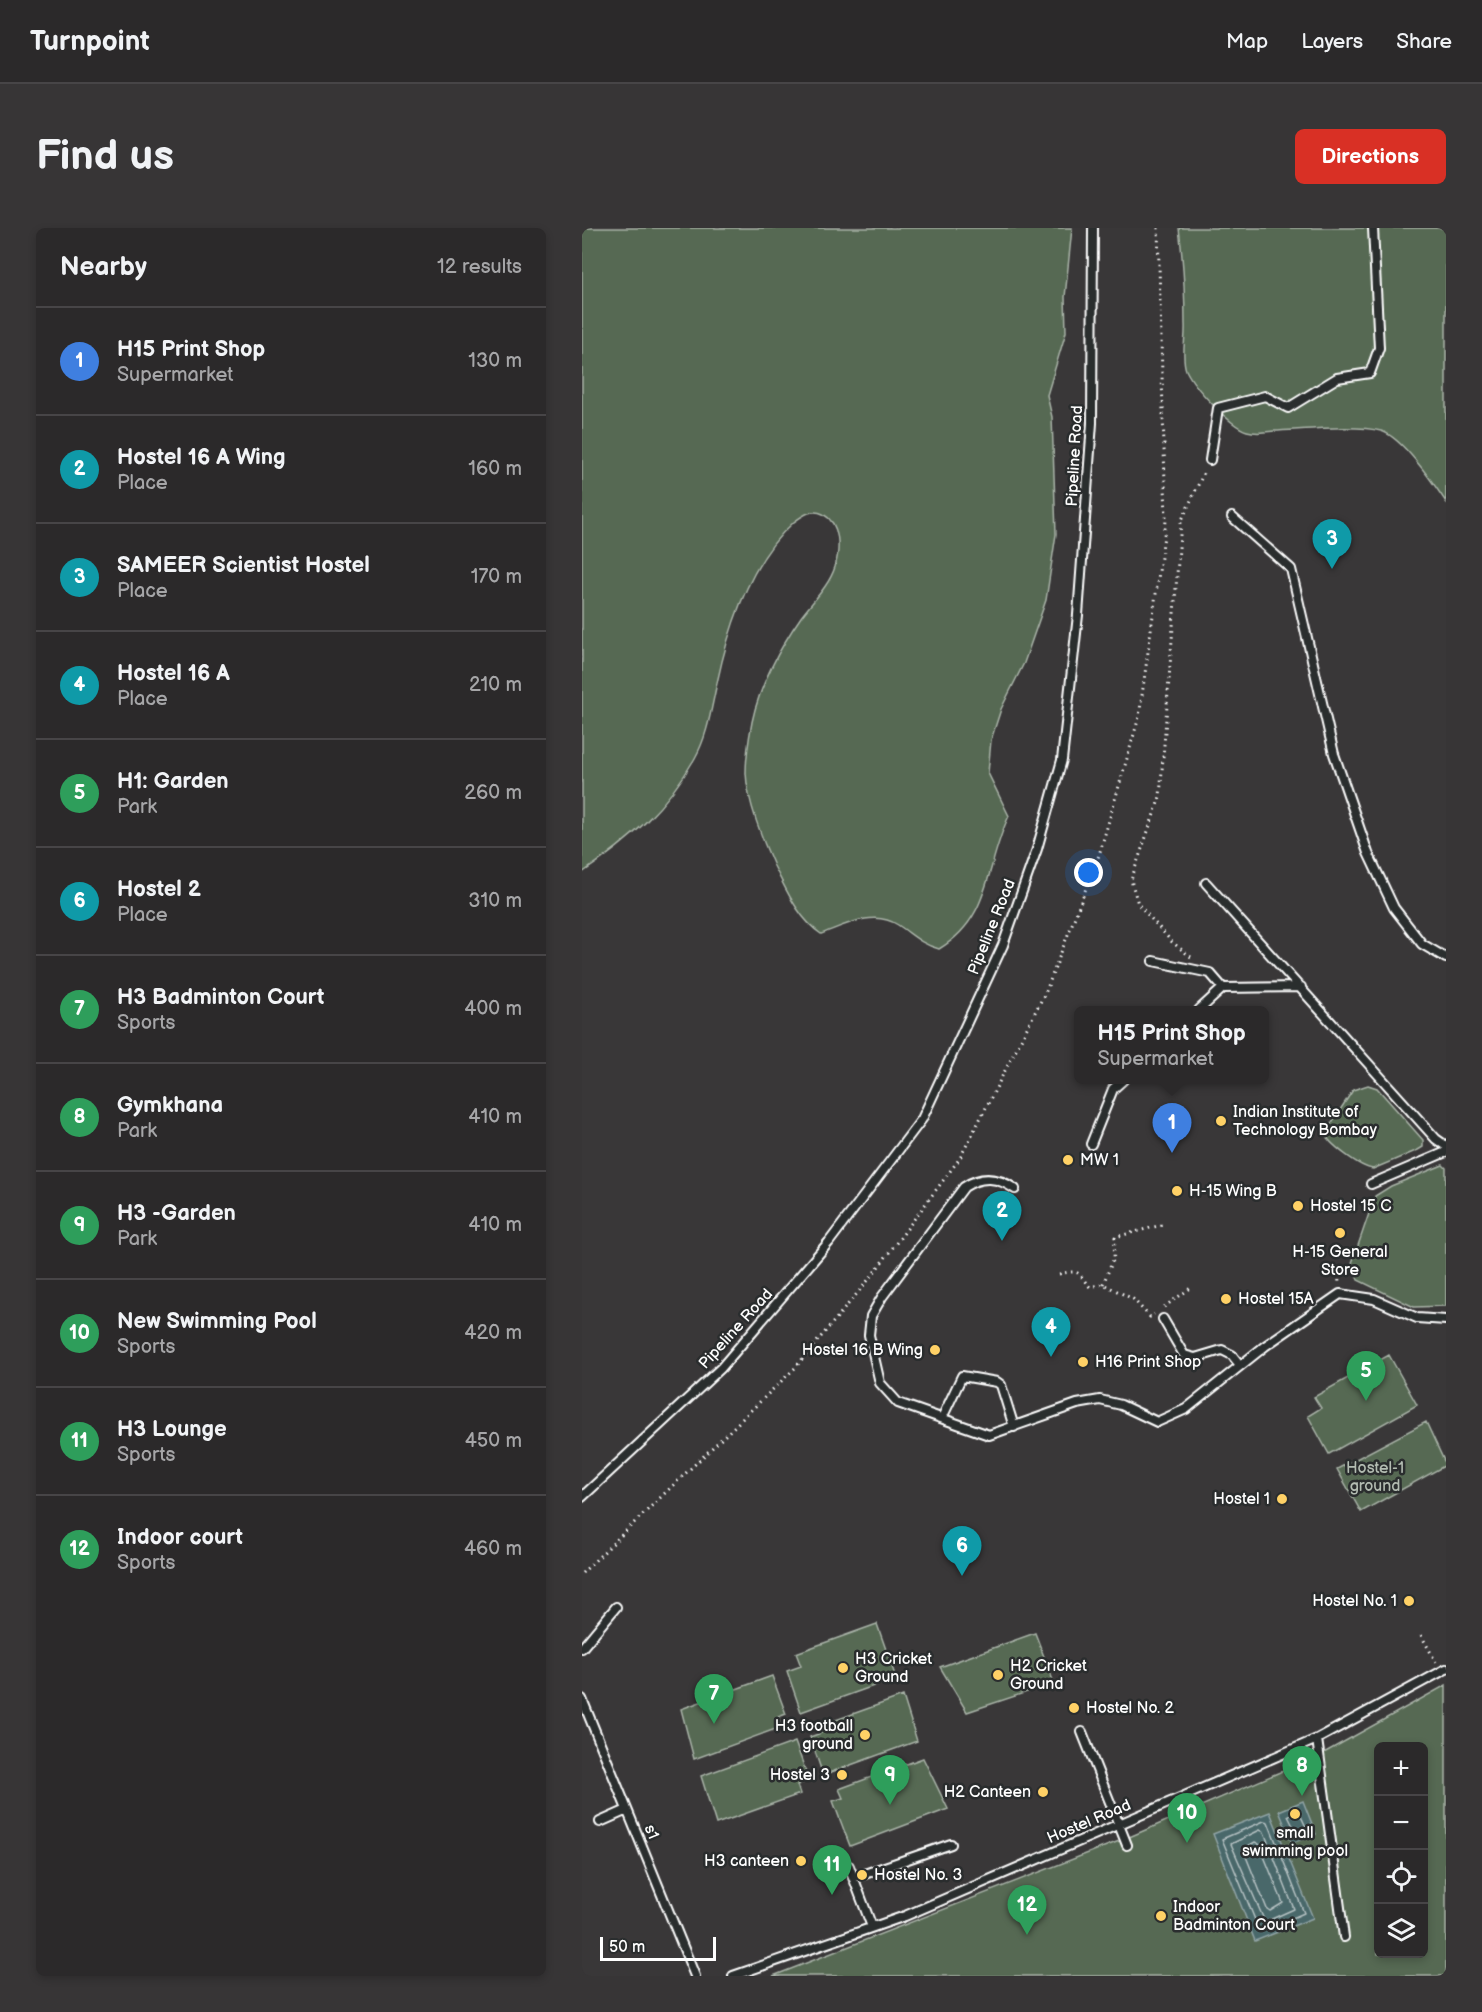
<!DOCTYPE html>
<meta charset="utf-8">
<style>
:root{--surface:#2b292a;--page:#373536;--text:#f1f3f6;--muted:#a6a6a8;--line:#474547;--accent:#d93025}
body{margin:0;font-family:"Balsamiq Sans",sans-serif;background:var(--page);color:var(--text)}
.controls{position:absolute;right:18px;bottom:18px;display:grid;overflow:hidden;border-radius:9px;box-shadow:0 3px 9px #0003}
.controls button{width:54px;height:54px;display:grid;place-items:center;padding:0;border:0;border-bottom:2px solid var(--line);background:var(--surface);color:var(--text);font:30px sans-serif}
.scale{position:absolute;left:18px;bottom:15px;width:116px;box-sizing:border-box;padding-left:6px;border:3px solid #fff;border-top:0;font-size:16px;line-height:21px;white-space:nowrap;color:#fff;-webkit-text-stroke:4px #2a2d2e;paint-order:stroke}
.you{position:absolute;left:507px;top:645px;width:21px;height:21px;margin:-15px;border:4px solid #fff;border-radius:50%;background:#1a73e8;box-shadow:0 0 0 9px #1a73e833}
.badge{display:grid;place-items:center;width:39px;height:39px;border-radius:50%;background:var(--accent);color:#fff;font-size:20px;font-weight:700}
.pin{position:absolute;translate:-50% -50px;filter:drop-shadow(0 2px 3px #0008)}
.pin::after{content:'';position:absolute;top:32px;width:21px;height:18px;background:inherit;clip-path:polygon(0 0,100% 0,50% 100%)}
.popup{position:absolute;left:492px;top:778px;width:195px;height:78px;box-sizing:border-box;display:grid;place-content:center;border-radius:9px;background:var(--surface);filter:drop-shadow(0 2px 4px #0005);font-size:20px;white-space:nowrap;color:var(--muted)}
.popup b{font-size:22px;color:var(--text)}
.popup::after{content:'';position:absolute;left:50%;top:100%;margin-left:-12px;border:12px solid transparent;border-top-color:var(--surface)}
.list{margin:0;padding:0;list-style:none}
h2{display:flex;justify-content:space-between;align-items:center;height:78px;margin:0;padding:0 24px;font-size:26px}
h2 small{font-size:20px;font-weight:400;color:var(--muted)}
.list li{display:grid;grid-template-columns:39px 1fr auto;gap:18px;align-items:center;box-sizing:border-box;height:108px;padding:0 24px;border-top:2px solid var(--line)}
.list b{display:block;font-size:22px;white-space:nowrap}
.list p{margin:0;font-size:20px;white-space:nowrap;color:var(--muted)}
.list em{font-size:20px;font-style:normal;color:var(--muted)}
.icon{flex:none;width:33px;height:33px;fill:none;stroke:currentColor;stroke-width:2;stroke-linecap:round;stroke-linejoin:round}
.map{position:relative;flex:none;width:864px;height:1748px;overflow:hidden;border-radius:9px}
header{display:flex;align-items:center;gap:36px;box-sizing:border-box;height:84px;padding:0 30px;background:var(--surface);border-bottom:2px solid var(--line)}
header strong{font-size:28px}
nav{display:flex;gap:33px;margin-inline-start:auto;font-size:21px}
.intro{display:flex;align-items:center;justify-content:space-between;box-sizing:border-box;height:144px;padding:0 36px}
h1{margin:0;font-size:42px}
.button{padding:15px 27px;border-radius:9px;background:var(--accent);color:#fff;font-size:21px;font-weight:700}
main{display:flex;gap:36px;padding:0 36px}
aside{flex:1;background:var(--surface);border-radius:9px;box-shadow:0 3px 9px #0003}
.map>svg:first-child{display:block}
.green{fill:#566953;stroke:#aab4a9;stroke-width:1.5;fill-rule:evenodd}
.water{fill:#48676a;stroke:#91a4a6;stroke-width:1.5}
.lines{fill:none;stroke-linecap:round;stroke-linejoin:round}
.shore{stroke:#b6c2c3;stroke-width:1.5}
.lane-casing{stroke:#fff;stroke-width:12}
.path{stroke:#fff;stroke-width:3;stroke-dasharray:1.5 4.5;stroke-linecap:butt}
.lane{stroke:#2a2d2e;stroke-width:8}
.poi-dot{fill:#ffd166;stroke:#2a2d2e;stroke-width:2}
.labels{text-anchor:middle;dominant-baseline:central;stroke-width:5;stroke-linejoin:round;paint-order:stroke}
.street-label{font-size:16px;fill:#fff;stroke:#2a2d2e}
.poi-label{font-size:16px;fill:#fff;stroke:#2a2d2e;text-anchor:start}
.park-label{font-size:16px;fill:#b3bcb2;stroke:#2a2d2e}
</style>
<header>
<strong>Turnpoint</strong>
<nav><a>Map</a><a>Layers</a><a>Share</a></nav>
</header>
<div class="intro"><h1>Find us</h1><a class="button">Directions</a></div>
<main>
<aside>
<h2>Nearby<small>12 results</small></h2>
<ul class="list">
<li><span class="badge" style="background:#3f7fe0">1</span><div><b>H15 Print Shop</b><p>Supermarket</p></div><em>130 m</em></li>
<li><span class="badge" style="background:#0f9aa8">2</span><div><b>Hostel 16 A Wing</b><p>Place</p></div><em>160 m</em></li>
<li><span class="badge" style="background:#0f9aa8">3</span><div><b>SAMEER Scientist Hostel</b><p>Place</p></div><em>170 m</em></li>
<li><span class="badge" style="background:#0f9aa8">4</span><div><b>Hostel 16 A</b><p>Place</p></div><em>210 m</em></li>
<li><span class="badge" style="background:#2e9e5b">5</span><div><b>H1: Garden</b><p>Park</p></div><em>260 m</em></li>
<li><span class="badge" style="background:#0f9aa8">6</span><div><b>Hostel 2</b><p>Place</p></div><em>310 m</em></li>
<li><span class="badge" style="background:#2e9e5b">7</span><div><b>H3 Badminton Court</b><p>Sports</p></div><em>400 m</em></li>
<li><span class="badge" style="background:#2e9e5b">8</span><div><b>Gymkhana</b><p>Park</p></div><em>410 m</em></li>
<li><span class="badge" style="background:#2e9e5b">9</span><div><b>H3 -Garden</b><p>Park</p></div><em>410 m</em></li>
<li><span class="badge" style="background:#2e9e5b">10</span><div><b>New Swimming Pool</b><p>Sports</p></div><em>420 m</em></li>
<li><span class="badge" style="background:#2e9e5b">11</span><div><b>H3 Lounge</b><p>Sports</p></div><em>450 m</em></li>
<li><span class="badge" style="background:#2e9e5b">12</span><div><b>Indoor court</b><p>Sports</p></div><em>460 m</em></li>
</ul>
</aside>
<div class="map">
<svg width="864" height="1748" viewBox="0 0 864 1748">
<rect width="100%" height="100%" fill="#393738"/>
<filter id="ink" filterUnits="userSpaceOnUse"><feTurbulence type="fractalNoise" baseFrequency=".0167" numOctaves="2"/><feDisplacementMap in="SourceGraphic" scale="12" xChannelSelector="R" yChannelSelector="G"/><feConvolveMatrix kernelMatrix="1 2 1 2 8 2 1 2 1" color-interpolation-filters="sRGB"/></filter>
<g filter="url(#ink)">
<path class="green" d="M0,0H490L483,69L484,104L465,167L470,189L474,306L464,372L442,435L419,481L409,512L406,545L427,588C403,637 410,690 357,721C339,716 331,707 316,697C292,681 263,697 239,706C216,690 205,663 192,638C181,614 165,572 164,545C164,529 167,510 170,494C177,459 198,419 219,389C230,374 247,358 253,339C258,321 259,296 241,286C230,280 220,288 212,294C168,332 147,399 135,455C129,481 126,507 113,530C84,581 47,613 0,645Z
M597,0H864V274C852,256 820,209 799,203C773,196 721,202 692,203C683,204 675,206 665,203C648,198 612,159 604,142C599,128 604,111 603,96C603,64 601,32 597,0Z
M786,857L795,860L841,912V919L836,922L791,941C779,940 745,915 743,905L771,862Z
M861,937L864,940V1078L832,1079L776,1052L770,1035L793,968L809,958Z
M807,1127L835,1177L747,1226L726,1188L739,1180L732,1169Z
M844,1194L864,1237L779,1284L755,1241Z
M295,1396L314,1450L219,1484L205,1443L219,1438L214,1425Z
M453,1405L472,1455L385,1484L358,1439Z
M190,1448L204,1486L196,1489L199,1499L112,1531L99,1481Z
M864,1457V1748H191L545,1610L740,1526ZM796,1518H842V1726H796Z
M321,1468L335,1513L241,1547L228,1509L239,1505L237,1498Z
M213,1514L227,1552L215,1557L218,1566L134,1596L119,1548Z
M341,1530L366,1581L268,1618L251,1573L261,1570L257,1561Z"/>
<path class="water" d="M721,1573L734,1606L710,1615L697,1583Z
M688,1584L731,1690L673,1713L631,1606Z"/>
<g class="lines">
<path class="shore" d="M716,1582L725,1601L715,1606L706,1588Z
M682,1593L686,1594L722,1685L678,1704L640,1611Z
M678,1602L682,1604L712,1681L683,1694L649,1616Z
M673,1614L677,1616L701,1675L688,1683L685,1681L661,1621Z"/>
<defs>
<path id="lane" d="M628,232L636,180L683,168L706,180L755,150L788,145L797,120L791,0
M650,289L709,341L752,526L786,625L812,680L840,716L864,730
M624,655L854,911L864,918
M571,733L628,745L641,760L719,759
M617,782L641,760
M509,916L531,861L541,852
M789,956L864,924
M433,961C416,949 400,947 382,959L300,1069L289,1088L287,1107L298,1155L316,1175L407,1207L495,1176L518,1172L539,1177L575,1194L604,1181L683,1118L758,1066L792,1071L835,1090L864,1092
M581,1091L602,1127L613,1130L640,1122L650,1127L658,1137
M360,1190L380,1148L415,1154L419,1157L432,1199
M0,1269L139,1140L247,1014L340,891L421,717L455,621L480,532L496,387L510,195L511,0
M0,1420L34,1379
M0,1471L113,1748
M500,1504L545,1617
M735,1511L762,1709
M18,1594L45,1582
M267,1638L290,1699
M271,1650L369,1616
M151,1748L323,1688L535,1597L735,1511L864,1441"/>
</defs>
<use href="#lane" class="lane-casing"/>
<path class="path" d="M609,729L590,714L556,676L549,652L578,569L599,294L623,242
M756,1040L757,1056
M477,1046C501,1041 494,1045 508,1059L521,1056L551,1071L568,1089L572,1086
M521,1056L532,1030L533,1009L580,997
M582,1079L610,1059
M0,1345L213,1140L288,1050L378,930L464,763L517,627L557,489L584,293L576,0
M839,1407L854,1434"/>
<use href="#lane" class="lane"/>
</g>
</g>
<g class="poi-dot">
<circle cx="639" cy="893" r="6"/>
<circle cx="486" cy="932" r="6"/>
<circle cx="595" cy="963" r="6"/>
<circle cx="716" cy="978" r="6"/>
<circle cx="758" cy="1005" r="6"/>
<circle cx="644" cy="1071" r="6"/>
<circle cx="353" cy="1122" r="6"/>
<circle cx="501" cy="1134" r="6"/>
<circle cx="700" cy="1271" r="6"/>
<circle cx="827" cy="1373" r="6"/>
<circle cx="261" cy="1440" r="6"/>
<circle cx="416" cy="1447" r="6"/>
<circle cx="492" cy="1480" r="6"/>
<circle cx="283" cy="1507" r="6"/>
<circle cx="260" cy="1547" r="6"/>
<circle cx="461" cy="1564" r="6"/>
<circle cx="713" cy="1586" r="6"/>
<circle cx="219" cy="1633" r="6"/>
<circle cx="280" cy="1647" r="6"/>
<circle cx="579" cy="1688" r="6"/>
</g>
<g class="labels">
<g class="street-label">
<text transform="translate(493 228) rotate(-87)">Pipeline Road</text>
<text transform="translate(410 699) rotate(-68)">Pipeline Road</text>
<text transform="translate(154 1101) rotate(-48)">Pipeline Road</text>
<text transform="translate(507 1594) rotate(-23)">Hostel Road</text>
<text transform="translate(69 1604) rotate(68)">s1</text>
</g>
<g class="poi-label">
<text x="651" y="884">Indian Institute of<tspan x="651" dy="18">Technology Bombay</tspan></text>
<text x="498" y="932">MW 1</text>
<text x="607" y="963">H-15 Wing B</text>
<text x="728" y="978">Hostel 15 C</text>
<text x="758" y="1024" text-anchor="middle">H-15 General<tspan x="758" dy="18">Store</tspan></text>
<text x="656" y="1071">Hostel 15A</text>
<text x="341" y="1122" text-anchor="end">Hostel 16 B Wing</text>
<text x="513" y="1134">H16 Print Shop</text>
<text x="688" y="1271" text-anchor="end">Hostel 1</text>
<text x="815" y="1373" text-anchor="end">Hostel No. 1</text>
<text x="273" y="1431">H3 Cricket<tspan x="273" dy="18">Ground</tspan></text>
<text x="428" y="1438">H2 Cricket<tspan x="428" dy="18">Ground</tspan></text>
<text x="504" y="1480">Hostel No. 2</text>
<text x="271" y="1498" text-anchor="end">H3 football<tspan x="271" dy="18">ground</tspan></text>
<text x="248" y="1547" text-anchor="end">Hostel 3</text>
<text x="449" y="1564" text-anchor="end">H2 Canteen</text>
<text x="713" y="1605" text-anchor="middle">small<tspan x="713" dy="18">swimming pool</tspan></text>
<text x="207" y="1633" text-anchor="end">H3 canteen</text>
<text x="292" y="1647">Hostel No. 3</text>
<text x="591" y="1679">Indoor<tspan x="591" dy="18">Badminton Court</tspan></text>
</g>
<g class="park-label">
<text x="793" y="1240">Hostel-1<tspan x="793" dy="18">ground</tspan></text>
</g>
</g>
</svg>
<div class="controls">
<button>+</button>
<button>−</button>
<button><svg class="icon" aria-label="locate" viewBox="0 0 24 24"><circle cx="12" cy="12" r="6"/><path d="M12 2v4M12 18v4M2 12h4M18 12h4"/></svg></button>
<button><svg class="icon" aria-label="layers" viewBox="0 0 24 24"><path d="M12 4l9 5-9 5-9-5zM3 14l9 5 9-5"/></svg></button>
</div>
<div class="scale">50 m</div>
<div class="you"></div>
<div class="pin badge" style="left:590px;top:925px;background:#3f7fe0">1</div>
<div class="popup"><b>H15 Print Shop</b>Supermarket</div>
<div class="pin badge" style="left:420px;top:1013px;background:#0f9aa8">2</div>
<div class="pin badge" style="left:750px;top:341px;background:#0f9aa8">3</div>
<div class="pin badge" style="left:469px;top:1129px;background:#0f9aa8">4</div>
<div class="pin badge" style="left:784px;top:1173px;background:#2e9e5b">5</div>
<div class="pin badge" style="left:380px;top:1348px;background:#0f9aa8">6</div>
<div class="pin badge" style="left:132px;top:1496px;background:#2e9e5b">7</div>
<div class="pin badge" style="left:720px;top:1568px;background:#2e9e5b">8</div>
<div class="pin badge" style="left:308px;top:1577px;background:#2e9e5b">9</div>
<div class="pin badge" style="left:605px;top:1615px;background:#2e9e5b">10</div>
<div class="pin badge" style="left:250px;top:1667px;background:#2e9e5b">11</div>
<div class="pin badge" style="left:445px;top:1707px;background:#2e9e5b">12</div>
</div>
</main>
